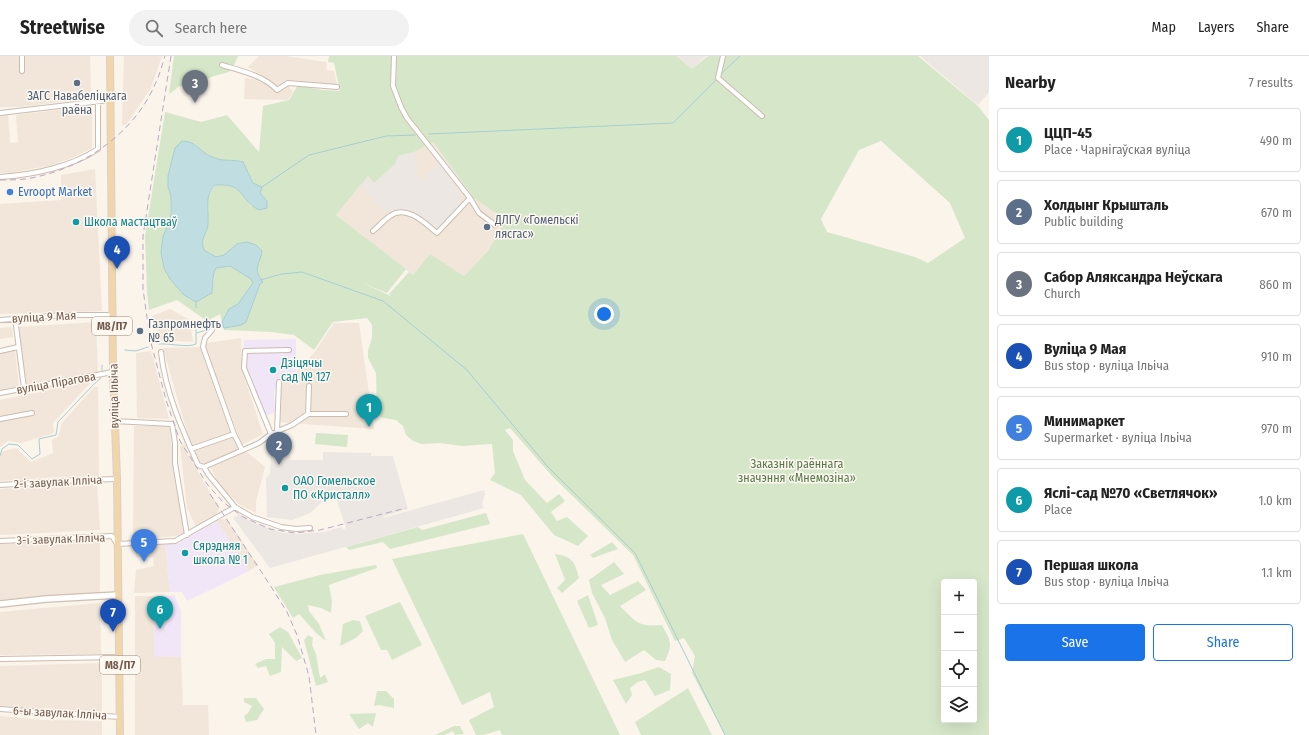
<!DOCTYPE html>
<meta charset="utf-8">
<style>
:root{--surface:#fff;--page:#f2f2f2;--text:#222;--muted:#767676;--line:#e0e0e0;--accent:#1a73e8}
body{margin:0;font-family:"Fira Sans Condensed",sans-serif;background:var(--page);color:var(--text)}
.controls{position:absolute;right:12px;bottom:12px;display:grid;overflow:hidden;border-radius:4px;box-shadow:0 4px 16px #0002}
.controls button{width:36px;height:36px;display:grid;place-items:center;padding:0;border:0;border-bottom:1px solid var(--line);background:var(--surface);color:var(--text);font:20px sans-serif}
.you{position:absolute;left:604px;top:258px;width:14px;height:14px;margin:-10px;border:3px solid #fff;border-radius:50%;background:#1a73e8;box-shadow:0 0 0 6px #1a73e833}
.badge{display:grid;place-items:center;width:26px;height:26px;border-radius:50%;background:var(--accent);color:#fff;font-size:13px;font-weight:700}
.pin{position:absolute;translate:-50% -33px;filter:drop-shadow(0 1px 2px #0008)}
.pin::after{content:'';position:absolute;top:21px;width:14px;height:12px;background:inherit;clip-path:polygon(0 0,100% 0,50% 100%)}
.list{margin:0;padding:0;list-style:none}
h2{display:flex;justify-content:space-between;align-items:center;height:52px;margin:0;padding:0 16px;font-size:17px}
h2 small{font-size:13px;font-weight:400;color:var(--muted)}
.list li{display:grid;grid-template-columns:26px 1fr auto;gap:12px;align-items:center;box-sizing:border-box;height:64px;margin:0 8px 8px;padding:0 8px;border:1px solid var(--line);border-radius:4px}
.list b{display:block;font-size:15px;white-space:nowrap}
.list p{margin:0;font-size:13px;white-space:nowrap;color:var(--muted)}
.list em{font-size:13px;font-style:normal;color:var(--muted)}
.actions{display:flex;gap:8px;padding:12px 16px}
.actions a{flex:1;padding:9px 0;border:1px solid var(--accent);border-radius:4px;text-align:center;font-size:14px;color:var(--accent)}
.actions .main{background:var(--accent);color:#fff}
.icon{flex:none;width:22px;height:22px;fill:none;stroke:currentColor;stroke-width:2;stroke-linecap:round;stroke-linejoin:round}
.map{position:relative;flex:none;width:989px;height:679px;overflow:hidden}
header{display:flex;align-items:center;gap:24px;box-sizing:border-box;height:56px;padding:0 20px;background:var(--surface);border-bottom:1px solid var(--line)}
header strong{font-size:19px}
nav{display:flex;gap:22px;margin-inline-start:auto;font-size:14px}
.search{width:280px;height:36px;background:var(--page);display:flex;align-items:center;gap:10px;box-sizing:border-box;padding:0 14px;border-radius:22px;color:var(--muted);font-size:15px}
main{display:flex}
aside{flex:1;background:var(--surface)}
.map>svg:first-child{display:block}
.residential{fill:#f1e6d9}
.industrial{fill:#ece7e2}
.education{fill:#f1e6f7}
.green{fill:#d6e7c9;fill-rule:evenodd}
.water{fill:#c0dee2;stroke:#a7cdd3}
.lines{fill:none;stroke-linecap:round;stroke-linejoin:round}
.stream{stroke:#a7cdd3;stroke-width:1}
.street-casing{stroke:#ccbcb0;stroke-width:6}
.secondary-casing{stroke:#d0beb1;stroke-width:8}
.primary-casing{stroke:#d8d1ce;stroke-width:8}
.street{stroke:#fff;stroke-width:4}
.secondary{stroke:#fff;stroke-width:5.5}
.primary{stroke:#f2d6a9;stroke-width:6}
.rail{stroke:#b7a8c4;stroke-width:1;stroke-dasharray:6 4;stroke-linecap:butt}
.service-dot{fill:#5c6f8a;stroke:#fdf8f0;stroke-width:1.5}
.shop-dot{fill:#3f7fe0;stroke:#fdf8f0;stroke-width:1.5}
.culture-dot{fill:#0f9aa8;stroke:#fdf8f0;stroke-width:1.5}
.labels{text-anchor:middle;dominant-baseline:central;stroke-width:3;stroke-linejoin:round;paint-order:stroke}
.shield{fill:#fdf8f0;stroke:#9c8a7f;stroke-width:1}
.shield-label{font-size:11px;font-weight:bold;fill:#735b4f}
.service-label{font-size:12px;fill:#4e5e75;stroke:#fdf8f0;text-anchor:start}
.shop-label{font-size:12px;fill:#366cbe;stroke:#fdf8f0;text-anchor:start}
.culture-label{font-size:12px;fill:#0d838f;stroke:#fdf8f0;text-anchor:start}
.street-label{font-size:12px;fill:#735b4f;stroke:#fdf8f0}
.park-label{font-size:12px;fill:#577749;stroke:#fdf8f0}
</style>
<header>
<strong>Streetwise</strong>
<div class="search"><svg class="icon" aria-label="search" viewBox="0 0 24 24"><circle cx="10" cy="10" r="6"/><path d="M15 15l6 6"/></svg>Search here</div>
<nav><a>Map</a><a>Layers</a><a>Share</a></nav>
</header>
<main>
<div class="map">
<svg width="989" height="679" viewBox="0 0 989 679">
<rect width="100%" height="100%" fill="#faf4ea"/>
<path class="residential" d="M0,0H90L91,42L20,51H0Z
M124,0H162L151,32L126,69H122Z
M259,0H286L326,6L327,14L334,15L337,29L290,24L278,31L272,26L248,11Z
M245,22L253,23L270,30L277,36L288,29L293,36L288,44L244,43Z
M89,50L92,54V92L72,102L52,109L11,117H0V58H8L10,87L18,86L16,59Z
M433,86L474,142L505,164L488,195L464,220L430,199L413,219L336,159L368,120L398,100L414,96Z
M95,113L102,255L0,258V148L61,144V119Z
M170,253L190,264L193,286L160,284L152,260Z
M96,266L98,317L26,329L18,271Z
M334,267H359L374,373L277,366L281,324L296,316L314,297Z
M12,271L13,281L0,283V272Z
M241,282L242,314L263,378L242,389L205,290L207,287Z
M200,291L230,377L191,390L163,292Z
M15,294L19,330L0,335V297Z
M151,295L169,363L137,362L136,297Z
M93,324L53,367L54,377L21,387L8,385L0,391V344L50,334V332Z
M94,331H98L99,420L58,421L0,425V396L16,392L31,406L53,397L52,384L58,381L62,367Z
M134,370H169L184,478L176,480L133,484Z
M233,380L238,393L204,408H199L194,393Z
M185,388L187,397L219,452L217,459L196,471L187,452L180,390Z
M246,395L265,411L256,445V457L240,449L220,430L211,412Z
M97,427L100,474L0,479V433Z
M227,463L258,509L249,515L216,464Z
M100,482V538L45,539L0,544V488Z
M165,487L170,536L134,537L136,514L154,510L153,501H136L135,489Z
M135,540H155L154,600L181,601L183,649H208L209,679H135Z
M100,547L101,598L0,599V556Z
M102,607V656L0,650V610Z
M0,660L41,664L102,665V679H0Z"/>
<path class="industrial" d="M678,0H706L692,13Z
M920,0H989V36L978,49Z
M414,96L418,113L416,116L423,124L438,106L463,140L459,151L445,168L440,169L436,174L419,160L393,155L388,159L360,129L368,120L374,127L395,108L398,100Z
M272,382L289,383L290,404H321L323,405V396L371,397V400H393L408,453L384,460L383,462L484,434L485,438L482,448L484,452L270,512L233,462L239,458L250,465L282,477L297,478L323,476L342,471L343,474L346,472L336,442L322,446L310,457L292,464L267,461L266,422L270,418Z"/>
<path class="education" d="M296,283V316L279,326L274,335L275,356L262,361L243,314L244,284Z
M216,464L249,515L187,545L182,536H170L165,487H179Z
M174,539L181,555V601L154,600L155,541Z"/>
<path class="green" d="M174,0H238L235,7L229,16L214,20L197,28L179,30L176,33L169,38Z
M329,0H677L692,13L708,0H918L978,50L989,64V679H725L692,617L695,600L684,582L675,585L633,499L553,421L510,372L505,374L513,384V395L525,424L547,447L559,438L565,445L551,456L557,465L567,461L588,480L578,490L554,479L521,439L490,424L495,417L492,388L462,390L440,387L422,388L413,385L406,379L403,370L396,364L383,362L377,359L376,317L368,302V294L372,282V269L367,262L333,266L314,294L294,279L271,276L224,274L220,258L207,265L177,244L149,254L147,236L145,180L165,56L201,66L227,59L259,96L263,50L289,44L298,29L322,34L340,35L334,7L328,6ZM881,85L950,147L965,182L928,207L915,201L827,176L821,163L859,94ZM433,86L474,142L505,164L488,195L464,220L430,198L413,219L409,216L389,238L391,240L362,227L387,237L406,213L336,159L368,120L374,127L395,108L398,100L414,96ZM195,88C201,95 210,103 220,104C228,105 235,103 243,106L253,127L258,130L260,137L267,145L251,150L242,136L236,132L228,128L216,129C204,140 209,153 208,167C208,178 199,181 203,194L216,201L212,237L196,246L184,239L170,223L163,180L170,165L171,140L168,131V120L175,92ZM944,526H974V664H944Z
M316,377L348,379L347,391L315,388Z
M486,457L490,468L390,493L383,486L349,494L346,491L418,471L422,474Z
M523,478L620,679H502L500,674L483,679H476L469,664L494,651L490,636L462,649L392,503Z
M612,486L618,493L593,502L590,499Z
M555,498C571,500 575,505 579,522L562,537L557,532L565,524Z
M614,506L624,518L601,529L610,539L638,525L646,534L620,550C636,566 638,571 662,569C671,586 673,587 665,605L656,604L644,594L625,606L612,584L605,562L592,537L589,524Z
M376,509L377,512L329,529L332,546L331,557L321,552L308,549L309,555L319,568L326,585L316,577L299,558L293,562L274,531L320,519Z
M588,539L598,569L589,572L577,545Z
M400,546L422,589L392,604L387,594H381L365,560Z
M353,564L360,565L363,575L356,582L340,590L343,568Z
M280,571L288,576L302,602L296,605L282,591L281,616L270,620L266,610L258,612L255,608L266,603H275V587L269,578Z
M308,579L313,582L312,589L316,598L320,622L325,618L328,626L316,630L304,584Z
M659,611L671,618L670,634L655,640L645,624L638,626L630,632L632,639L626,648L613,624L641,617Z
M688,632L712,679H641L635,666Z
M377,635H386L394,643V652L379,649L374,650Z
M244,642H256L264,653L257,664L246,666L244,660L248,657L252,650L244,646Z
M376,657L373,671L368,667L359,673L349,658Z
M454,670H460L464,678L455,679L453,675L444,679H435Z"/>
<path class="water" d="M182,85C197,85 199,96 212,101C222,106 233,103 243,106L253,127L262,131L260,137L267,145V152L259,154C238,143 246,127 215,129C204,140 209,153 208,167C208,178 199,182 204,194L216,201L224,199L237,188L247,186L256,189L262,195C260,209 252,213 263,226L260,228L246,266L241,269L224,272L222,266L229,253L238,248L253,227L251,223L230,210L216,212C212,219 213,229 212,237L196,246L184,239L170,223L164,212L161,197L163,180L170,165L171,157V140L168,131V120L175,92Z"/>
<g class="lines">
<path class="stream" d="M720,19L740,0
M429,78L673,67L717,23
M262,131L309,99L386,80L415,79
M260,224L282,218L302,216L383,245L467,314L548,411L635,497L725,679
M196,245V252
M217,272L223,270
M196,276V267
M159,288C170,287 187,292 196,288V277L207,274
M125,294L136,295L148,291
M102,316V309
M0,400L2,393L9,388L18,389L32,403L40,398L39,383L56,379L58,366L94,328L100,323L101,319"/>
<defs>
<path id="street" d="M394,0L393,30L401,51L407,62L470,142L479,157L495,169
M723,0L718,22L762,60
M222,9C239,14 265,20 277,34L288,27L337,31
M22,15V0
M0,57L110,44
M0,121C32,119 71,111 98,93V45
M373,175C379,170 384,164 390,160C406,148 425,167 437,177L470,142
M15,262L24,332
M0,264L64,259H112
M212,274L205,282L203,291L234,378L242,394
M0,295L18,291
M161,296C165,335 182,373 198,409L204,411L208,418L235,451L252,461L281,471L296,473L310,472
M0,337L113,316
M308,358L309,330
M0,363L32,357
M114,365L172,368L175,387V407L187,479
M277,376L279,326
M271,378L244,312L245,295L289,294
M191,393L234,378
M204,411L259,387L271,378L292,369L308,358H346
M0,429L80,424L117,423
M0,485L112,480L117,488L175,485L235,451
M0,603L120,601
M0,653L120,661"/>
<path id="secondary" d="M0,548L46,543L118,539"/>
<path id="primary" d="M110,0L113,316L117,423L120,679"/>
</defs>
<use href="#street" class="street-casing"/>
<use href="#secondary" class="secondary-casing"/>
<use href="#primary" class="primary-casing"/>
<use href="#street" class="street"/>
<use href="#secondary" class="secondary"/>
<use href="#primary" class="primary"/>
<path class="rail" d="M171,0L143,180V233L150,283L166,344L180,385L207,428L223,446L243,461L270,473L295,477L320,474L406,452
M0,124C12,124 25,124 36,121C87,110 136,75 156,26C160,18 162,9 165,0
M210,438L270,529L287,556L297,579L309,620L316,679"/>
</g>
<g class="service-dot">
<circle cx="77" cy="27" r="4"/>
<circle cx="487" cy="171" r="4"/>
<circle cx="140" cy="275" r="4"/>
</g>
<circle class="shop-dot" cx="10" cy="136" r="4"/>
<g class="culture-dot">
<circle cx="76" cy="166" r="4"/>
<circle cx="273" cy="314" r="4"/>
<circle cx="285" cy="432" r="4"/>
<circle cx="185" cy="497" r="4"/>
</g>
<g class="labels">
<g class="shield">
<rect x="92" y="261" width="40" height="18" rx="3"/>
<rect x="100" y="600" width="40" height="18" rx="3"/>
</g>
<g class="shield-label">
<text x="112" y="270">М8/П7</text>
<text x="120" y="609">М8/П7</text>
</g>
<g class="service-label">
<text x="77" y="40" text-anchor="middle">ЗАГС Навабеліцкага<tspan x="77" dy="14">раёна</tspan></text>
<text x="495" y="164">ДЛГУ «Гомельскі<tspan x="495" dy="14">лясгас»</tspan></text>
<text x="148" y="268">Газпромнефть<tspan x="148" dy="14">№ 65</tspan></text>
</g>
<g class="shop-label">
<text x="18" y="136">Evroopt Market</text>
</g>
<g class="culture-label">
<text x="84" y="166">Школа мастацтваў</text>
<text x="281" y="307">Дзіцячы<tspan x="281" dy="14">сад № 127</tspan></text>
<text x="293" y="425">ОАО Гомельское<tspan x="293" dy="14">ПО «Кристалл»</tspan></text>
<text x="193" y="490">Сярэдняя<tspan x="193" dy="14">школа № 1</tspan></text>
</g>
<g class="street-label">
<text transform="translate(44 261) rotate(-3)">вуліца 9 Мая</text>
<text transform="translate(56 327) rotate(-10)">вуліца Пірагова</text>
<text transform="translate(114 340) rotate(-91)">вуліца Ільіча</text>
<text transform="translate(58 426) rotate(-3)">2-і завулак Ілліча</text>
<text transform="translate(61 483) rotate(-2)">3-і завулак Ілліча</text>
<text transform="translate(60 657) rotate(3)">6-ы завулак Ілліча</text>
</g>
<g class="park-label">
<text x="797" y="408">Заказнік раённага<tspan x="797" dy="14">значэння «Мнемозіна»</tspan></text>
</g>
</g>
</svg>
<div class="controls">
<button>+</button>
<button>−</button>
<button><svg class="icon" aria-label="locate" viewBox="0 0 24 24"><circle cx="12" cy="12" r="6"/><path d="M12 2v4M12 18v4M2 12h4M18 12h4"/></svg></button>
<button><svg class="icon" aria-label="layers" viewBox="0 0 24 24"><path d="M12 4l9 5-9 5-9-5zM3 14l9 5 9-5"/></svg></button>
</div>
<div class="you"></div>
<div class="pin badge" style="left:369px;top:371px;background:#0f9aa8">1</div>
<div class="pin badge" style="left:279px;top:409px;background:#5c6f8a">2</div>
<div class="pin badge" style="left:195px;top:47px;background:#6b7280">3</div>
<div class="pin badge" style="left:117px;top:213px;background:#1a4fb4">4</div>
<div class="pin badge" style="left:144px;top:506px;background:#3f7fe0">5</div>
<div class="pin badge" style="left:160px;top:573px;background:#0f9aa8">6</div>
<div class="pin badge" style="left:113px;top:576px;background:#1a4fb4">7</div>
</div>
<aside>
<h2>Nearby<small>7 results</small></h2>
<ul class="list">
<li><span class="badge" style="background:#0f9aa8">1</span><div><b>ЦЦП-45</b><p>Place · Чарнігаўская вуліца</p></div><em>490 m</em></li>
<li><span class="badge" style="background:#5c6f8a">2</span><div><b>Холдынг Крышталь</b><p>Public building</p></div><em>670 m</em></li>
<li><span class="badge" style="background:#6b7280">3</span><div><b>Сабор Аляксандра Неўскага</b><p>Church</p></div><em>860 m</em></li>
<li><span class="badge" style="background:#1a4fb4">4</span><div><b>Вуліца 9 Мая</b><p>Bus stop · вуліца Ільіча</p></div><em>910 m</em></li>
<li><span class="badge" style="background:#3f7fe0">5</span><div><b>Минимаркет</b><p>Supermarket · вуліца Ільіча</p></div><em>970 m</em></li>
<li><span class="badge" style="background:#0f9aa8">6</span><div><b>Яслі-сад №70 «Светлячок»</b><p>Place</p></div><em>1.0 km</em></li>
<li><span class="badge" style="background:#1a4fb4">7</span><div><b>Першая школа</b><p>Bus stop · вуліца Ільіча</p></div><em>1.1 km</em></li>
</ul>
<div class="actions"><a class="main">Save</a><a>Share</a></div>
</aside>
</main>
